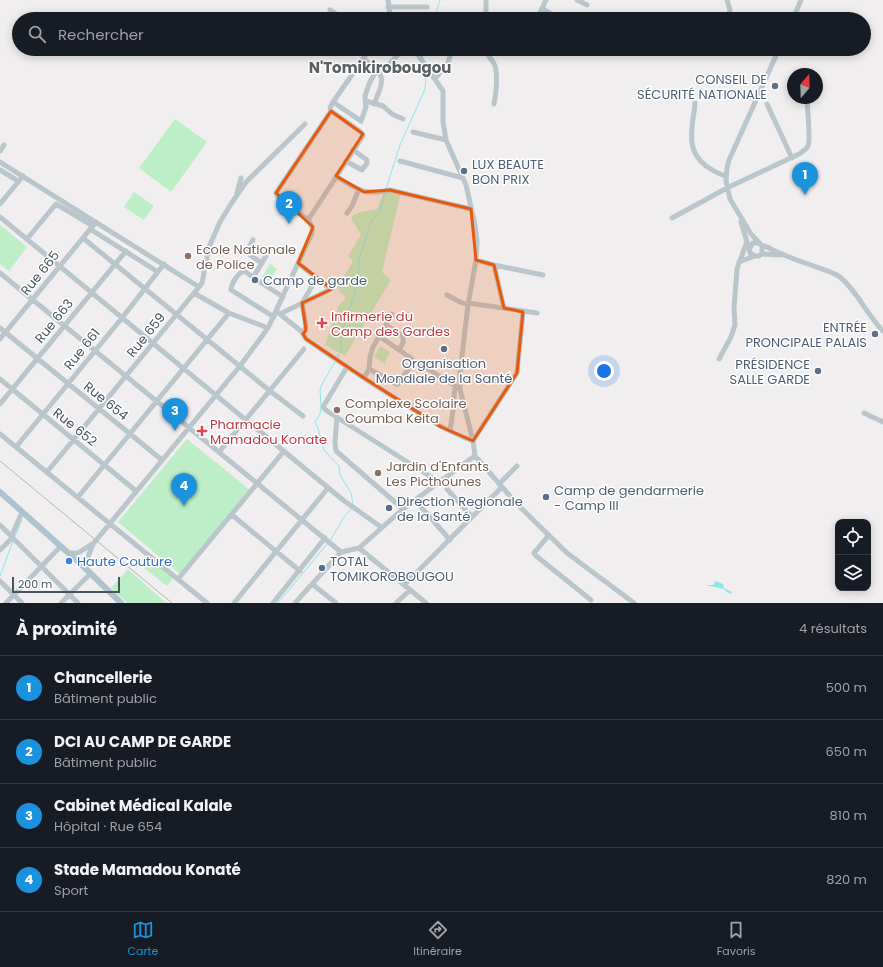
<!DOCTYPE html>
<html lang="fr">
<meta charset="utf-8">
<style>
:root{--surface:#171b24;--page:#20242c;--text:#f1f3f6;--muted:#9ea1a6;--line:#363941;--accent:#1b92de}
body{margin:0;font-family:Poppins,sans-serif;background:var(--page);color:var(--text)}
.controls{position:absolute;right:12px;bottom:12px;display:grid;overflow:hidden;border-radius:8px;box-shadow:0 2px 10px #0003}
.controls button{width:36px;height:36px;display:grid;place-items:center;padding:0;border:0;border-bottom:1px solid var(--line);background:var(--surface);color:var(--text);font:20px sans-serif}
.compass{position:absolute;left:787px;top:68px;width:36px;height:36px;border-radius:50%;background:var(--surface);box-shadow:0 2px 10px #0003;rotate:19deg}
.scale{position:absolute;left:12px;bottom:10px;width:108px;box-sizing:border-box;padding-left:4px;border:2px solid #47555c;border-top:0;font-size:11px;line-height:14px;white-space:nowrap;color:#47555c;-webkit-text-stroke:3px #fff;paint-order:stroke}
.you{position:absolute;left:604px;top:371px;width:14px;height:14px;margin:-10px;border:3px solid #fff;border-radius:50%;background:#1a73e8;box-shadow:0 0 0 6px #1a73e833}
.badge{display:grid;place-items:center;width:26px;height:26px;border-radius:50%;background:var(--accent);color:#fff;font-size:13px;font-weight:700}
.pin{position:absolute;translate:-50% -33px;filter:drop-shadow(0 1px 2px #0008)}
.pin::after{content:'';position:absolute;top:21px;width:14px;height:12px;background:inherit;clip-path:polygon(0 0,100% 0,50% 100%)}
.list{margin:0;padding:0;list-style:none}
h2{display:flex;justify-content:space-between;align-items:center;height:52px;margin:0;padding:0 16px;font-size:17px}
h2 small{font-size:13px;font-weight:400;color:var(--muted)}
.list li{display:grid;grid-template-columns:26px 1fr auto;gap:12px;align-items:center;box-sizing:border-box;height:64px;padding:0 16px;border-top:1px solid var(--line)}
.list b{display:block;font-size:15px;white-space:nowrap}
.list p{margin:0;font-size:13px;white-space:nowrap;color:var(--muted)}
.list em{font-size:13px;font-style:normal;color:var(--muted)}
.icon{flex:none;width:22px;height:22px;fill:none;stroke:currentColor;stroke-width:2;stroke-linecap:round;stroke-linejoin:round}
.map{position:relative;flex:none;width:883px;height:603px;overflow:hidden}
.search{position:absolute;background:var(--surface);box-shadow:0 2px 10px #0003;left:12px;right:12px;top:12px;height:44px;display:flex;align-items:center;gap:10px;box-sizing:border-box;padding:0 14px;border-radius:22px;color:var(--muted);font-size:15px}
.sheet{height:308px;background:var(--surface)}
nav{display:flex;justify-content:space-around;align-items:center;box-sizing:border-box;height:56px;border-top:1px solid var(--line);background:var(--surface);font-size:11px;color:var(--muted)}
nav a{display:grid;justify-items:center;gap:2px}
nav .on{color:var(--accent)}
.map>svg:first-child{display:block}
.green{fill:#bdeec8}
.water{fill:#8ae7eb}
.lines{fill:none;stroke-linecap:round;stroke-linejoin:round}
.stream{stroke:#8ae7eb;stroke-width:1}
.minor{stroke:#bac6cb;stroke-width:5}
.major{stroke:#aec3cd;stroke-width:6}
.rail{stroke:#b1b5b9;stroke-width:1}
.marked{fill:#e8590c;fill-opacity:0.2;stroke:#e8590c;stroke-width:3;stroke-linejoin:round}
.service-dot{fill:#5c6f8a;stroke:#fff;stroke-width:1.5}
.education-dot{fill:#8d6e63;stroke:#fff;stroke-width:1.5}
.health-dot{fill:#e0444e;stroke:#fff;stroke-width:1.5}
.shop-dot{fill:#3f7fe0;stroke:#fff;stroke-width:1.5}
.labels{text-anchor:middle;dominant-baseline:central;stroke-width:3;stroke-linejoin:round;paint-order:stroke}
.service-label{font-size:13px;fill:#4e5e75;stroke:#fff;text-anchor:start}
.education-label{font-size:13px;fill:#785e54;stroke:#fff;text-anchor:start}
.street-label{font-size:13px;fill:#47555c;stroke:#fff}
.health-label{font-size:13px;fill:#be3a42;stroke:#fff;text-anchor:start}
.shop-label{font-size:13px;fill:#366cbe;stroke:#fff;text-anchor:start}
.quarter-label{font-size:15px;font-weight:bold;fill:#5b6063;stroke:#fff}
</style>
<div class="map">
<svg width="883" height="603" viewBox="0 0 883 603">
<rect width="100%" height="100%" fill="#f1eeef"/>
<path class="green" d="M175,119L207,142L171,192L139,168Z
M134,192L154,206L144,220L124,207Z
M384,192H401L382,272L391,280L345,356L325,345L339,305L345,299V296L340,293L338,286L353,261L348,256L361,235L351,218C355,210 369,212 377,209Z
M0,225L27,247L9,271L0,264Z
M270,264L277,269L269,281L262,277Z
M380,346L390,352L387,357L385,364L374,357Z
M187,439L250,490L180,574L118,522Z
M147,555L174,577L167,586L139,564Z
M128,569L166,603H127L111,588Z"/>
<path class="water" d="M716,581L723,584L724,588L732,592L731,594L727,592L724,589L705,585H713Z"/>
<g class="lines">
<path class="stream" d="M434,19L440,0
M422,58L425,49
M386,189L400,145L425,89L426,78L421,63
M337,357L341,351V336L357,286L359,274L358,263L371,222L380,211L385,192
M321,405L320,390L322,384L335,362
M321,408L320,414L315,422L318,428L324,450L339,466L340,475L351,493L353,504
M15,536L22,520
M330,541L344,517L351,509
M0,576L13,541
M278,603L328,543"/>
<path class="minor" d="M388,0L390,15L392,19
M577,0L587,5
M727,0L730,10L727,19
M486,1V19
M388,7H427
M542,8L559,19
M330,10L344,19
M537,19L546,0
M793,19L801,0
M414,49L443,91V122L446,140L466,185L475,225L477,241L476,260L468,305L460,372V389L473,441L475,456L517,504L567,553L634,603
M486,49C486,56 493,59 495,66C498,75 496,95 494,104
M363,59C386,75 385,78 374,104
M379,72L387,67L403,49
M435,79L448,63L452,49
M366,101L383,106L392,114L403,119
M333,102L361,121L366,107L365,96L369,84L377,69
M695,103C693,127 684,149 706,166C712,170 718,174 726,176
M767,104L792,158
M413,132L446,140
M0,151L4,145
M346,161L362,170L367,163V160L353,150
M400,161L463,178
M0,162L199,287
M0,170L18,181
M336,176C357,189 364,196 390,190L471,209
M237,193L241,178
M0,204L23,176
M347,213L352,206L359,189
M0,217L343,500L381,527
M672,218L727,188L799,154C802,152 807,149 808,146C811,140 807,107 807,98
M308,220L278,197L276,193L331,111L330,108L333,102L370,49
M741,222L748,245
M90,229L158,272
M83,238L270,391L303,416
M27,239L56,204L93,226
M253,240L247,250V253L262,263
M758,243H753L749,249L750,253L755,256H759L762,254V246L751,234L730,199L726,181L727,168L729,160L779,49
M762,246H765C780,254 796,260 811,265C820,269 832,271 840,277C858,292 867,315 883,331
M762,254L780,255
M476,260L494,265L543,275
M739,262L755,256
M494,265L504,308
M0,273L341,552
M254,276L269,251
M194,293L229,313L268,328
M447,295L460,302L468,305
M468,303L537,313
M276,311L301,331L306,339C338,361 370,383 403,403C425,418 448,432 473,441L517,373L523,312
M280,314L329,290L330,289L298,263
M274,317L231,290C231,284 238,273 244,271L283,297
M386,325L403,336V343L399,350
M0,328L162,460
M303,334L306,326L302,303L317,278
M0,339L96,222
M719,359L731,337L735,325L734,308L737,269L739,263L747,242
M420,364L460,389
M347,367L323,407L327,411L439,482
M369,369L396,384H398L413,362L412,359L379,336
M364,378L369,369L370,357L373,347L392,314
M0,379L136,491
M0,404L126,251
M864,413L883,422
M337,417L335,443L336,451L403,509
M450,431L453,410L455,386
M0,434L207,603
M16,447L122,318L164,264
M219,452L304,349
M47,472L199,287L202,283L209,247L220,222L231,204L246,182L305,124
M499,484L517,466
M447,489L472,517
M78,497L229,313
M415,500L450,540
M232,515L300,571
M0,525L78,603
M549,535L534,553L535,555L591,600
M359,548L426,603
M0,550L10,540L22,512
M69,553H78L92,544
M84,567L93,544L240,366L268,328L312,233C313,227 311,225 308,220L363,136L361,132L331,111
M178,579L284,451
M0,581L22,603
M312,584L336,603
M404,585L502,487
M6,603L61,546
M61,603L91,573
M234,603L328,488
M273,603L325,538
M295,603L341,552L359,548L403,509L469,460L475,456
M396,603L410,590"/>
<path class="major" d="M0,492L84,567L121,603"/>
<path class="rail" d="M0,461L172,603"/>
</g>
<path class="marked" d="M331,111L363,134L336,176L364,192L390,190L471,209L476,260L494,265L504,308L523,312L517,373L473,441L441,427L364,378L306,339L303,334L306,330L302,303L332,289L298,263L313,227L276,193Z"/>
<g class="service-dot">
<circle cx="775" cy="86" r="4"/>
<circle cx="464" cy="171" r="4"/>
<circle cx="255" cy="280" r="4"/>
<circle cx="875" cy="334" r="4"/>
<circle cx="444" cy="349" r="4"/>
<circle cx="818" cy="371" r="4"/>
<circle cx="546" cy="497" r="4"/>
<circle cx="389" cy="508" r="4"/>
<circle cx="322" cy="568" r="4"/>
</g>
<g class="education-dot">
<circle cx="188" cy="256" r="4"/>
<circle cx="337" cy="410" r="4"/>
<circle cx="378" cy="473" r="4"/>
</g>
<g class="health-dot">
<path d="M320 317h4v4h4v4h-4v4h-4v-4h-4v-4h4z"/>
<path d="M200 425h4v4h4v4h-4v4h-4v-4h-4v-4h4z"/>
</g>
<circle class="shop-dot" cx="69" cy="561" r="4"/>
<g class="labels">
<g class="service-label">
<text x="767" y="79" text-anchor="end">CONSEIL DE<tspan x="767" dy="15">SÉCURITÉ NATIONALE</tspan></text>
<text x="472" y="164">LUX BEAUTE<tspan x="472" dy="15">BON PRIX</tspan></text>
<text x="263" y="280">Camp de garde</text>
<text x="867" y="327" text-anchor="end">ENTRÉE<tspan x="867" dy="15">PRONCIPALE PALAIS</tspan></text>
<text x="444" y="363" text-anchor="middle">Organisation<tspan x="444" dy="15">Mondiale de la Santé</tspan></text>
<text x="810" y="364" text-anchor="end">PRÉSIDENCE<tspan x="810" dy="15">SALLE GARDE</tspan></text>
<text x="554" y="490">Camp de gendarmerie<tspan x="554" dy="15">- Camp III</tspan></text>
<text x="397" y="501">Direction Regionale<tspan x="397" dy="15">de la Santé</tspan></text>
<text x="330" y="561">TOTAL<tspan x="330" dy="15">TOMIKOROBOUGOU</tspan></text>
</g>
<g class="education-label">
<text x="196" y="249">Ecole Nationale<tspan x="196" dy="15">de Police</tspan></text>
<text x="345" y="403">Complexe Scolaire<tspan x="345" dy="15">Coumba Keita</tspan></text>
<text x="386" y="466">Jardin d'Enfants<tspan x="386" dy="15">Les Picthounes</tspan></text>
</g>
<g class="street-label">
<text transform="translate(40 273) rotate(-51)">Rue 665</text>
<text transform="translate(54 321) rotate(-51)">Rue 663</text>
<text transform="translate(146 335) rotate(-51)">Rue 659</text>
<text transform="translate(82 349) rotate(-51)">Rue 661</text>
<text transform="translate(106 401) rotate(39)">Rue 654</text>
<text transform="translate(75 427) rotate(39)">Rue 652</text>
</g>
<g class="health-label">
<text x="331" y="316">Infirmerie du<tspan x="331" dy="15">Camp des Gardes</tspan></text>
<text x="210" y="424">Pharmacie<tspan x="210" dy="15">Mamadou Konate</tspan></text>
</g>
<g class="shop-label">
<text x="77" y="561">Haute Couture</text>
</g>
<g class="quarter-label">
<text x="380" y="67">N'Tomikirobougou</text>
</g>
</g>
</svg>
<div class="controls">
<button><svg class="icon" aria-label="locate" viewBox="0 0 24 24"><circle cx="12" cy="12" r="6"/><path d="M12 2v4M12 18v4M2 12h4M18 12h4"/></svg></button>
<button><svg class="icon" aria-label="layers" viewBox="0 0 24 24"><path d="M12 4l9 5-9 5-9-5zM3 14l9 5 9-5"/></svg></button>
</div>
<svg class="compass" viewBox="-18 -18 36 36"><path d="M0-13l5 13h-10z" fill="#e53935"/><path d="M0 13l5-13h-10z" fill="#9ea1a6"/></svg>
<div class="scale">200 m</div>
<div class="you"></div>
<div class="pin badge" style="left:805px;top:195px">1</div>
<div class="pin badge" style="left:289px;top:224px">2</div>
<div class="pin badge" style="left:175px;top:431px">3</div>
<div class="pin badge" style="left:184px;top:506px">4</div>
<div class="search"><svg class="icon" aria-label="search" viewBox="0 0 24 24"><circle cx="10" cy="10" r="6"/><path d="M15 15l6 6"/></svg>Rechercher</div>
</div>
<section class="sheet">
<h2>À proximité<small>4 résultats</small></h2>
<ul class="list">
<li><span class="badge">1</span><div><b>Chancellerie</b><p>Bâtiment public</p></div><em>500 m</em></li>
<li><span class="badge">2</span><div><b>DCI AU CAMP DE GARDE</b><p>Bâtiment public</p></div><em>650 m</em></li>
<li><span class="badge">3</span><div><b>Cabinet Médical Kalale</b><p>Hôpital · Rue 654</p></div><em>810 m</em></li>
<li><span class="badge">4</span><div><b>Stade Mamadou Konaté</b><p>Sport</p></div><em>820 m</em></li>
</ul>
</section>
<nav>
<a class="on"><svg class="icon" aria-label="map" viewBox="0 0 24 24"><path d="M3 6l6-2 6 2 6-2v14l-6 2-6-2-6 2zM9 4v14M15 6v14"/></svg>Carte</a>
<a><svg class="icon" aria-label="directions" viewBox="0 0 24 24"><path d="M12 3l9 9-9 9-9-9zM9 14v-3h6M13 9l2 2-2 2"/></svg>Itinéraire</a>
<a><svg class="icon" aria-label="saved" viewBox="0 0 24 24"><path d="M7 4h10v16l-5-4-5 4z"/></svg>Favoris</a>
</nav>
